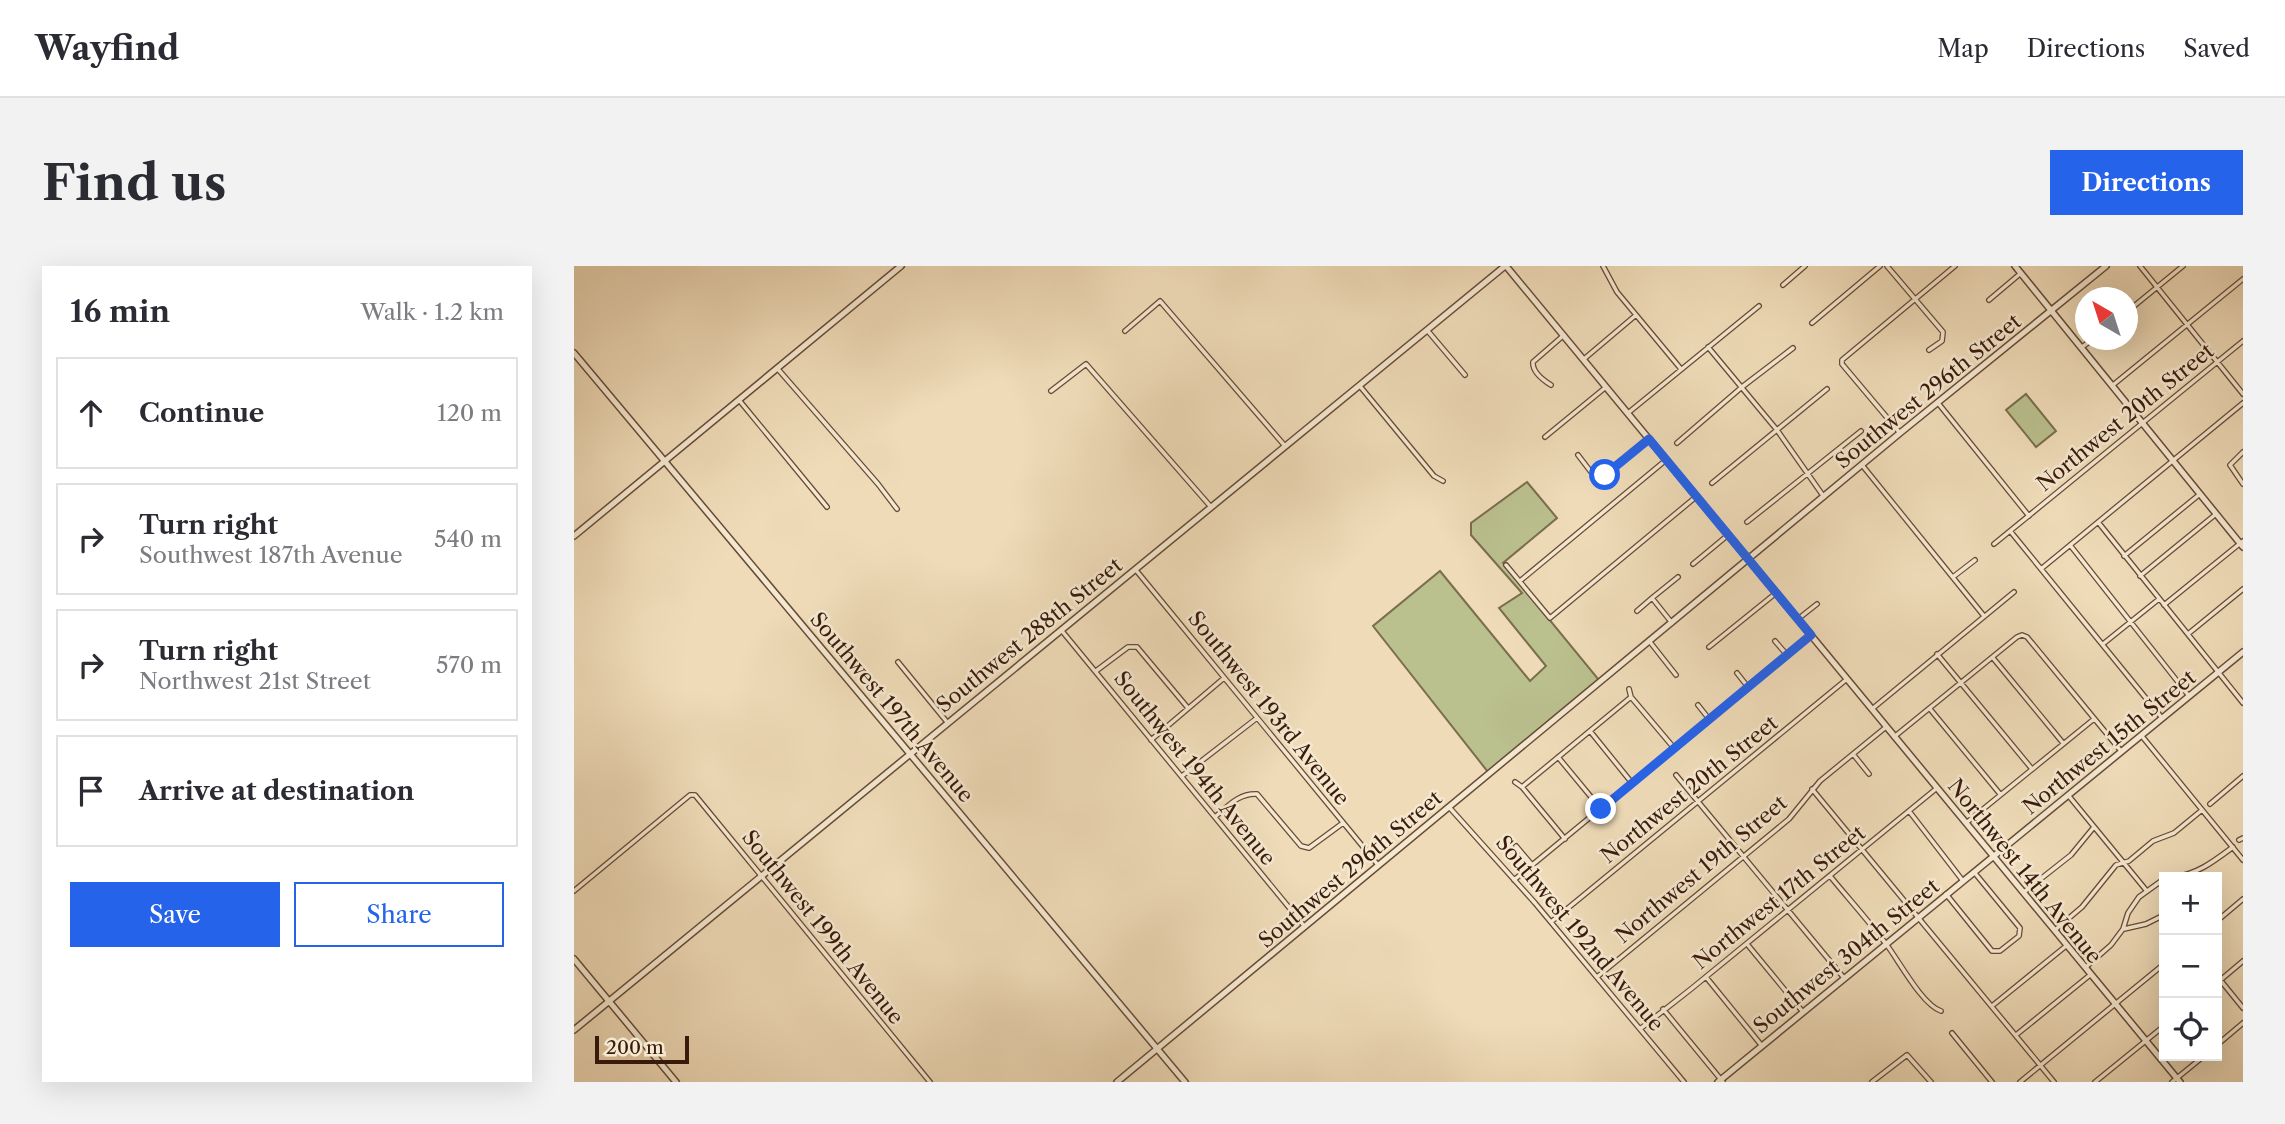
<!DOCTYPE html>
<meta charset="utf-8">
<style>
:root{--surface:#fff;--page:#f2f2f3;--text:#2b2b33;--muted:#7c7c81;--line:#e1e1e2;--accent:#2563eb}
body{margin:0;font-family:"Libre Caslon Text",serif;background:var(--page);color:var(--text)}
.controls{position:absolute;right:21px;bottom:21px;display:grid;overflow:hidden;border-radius:0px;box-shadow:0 7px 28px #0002}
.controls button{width:63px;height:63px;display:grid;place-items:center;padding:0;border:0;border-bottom:2px solid var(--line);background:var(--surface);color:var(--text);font:35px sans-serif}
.compass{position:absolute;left:1501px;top:21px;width:63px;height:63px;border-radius:50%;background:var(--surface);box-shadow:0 7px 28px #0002;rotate:321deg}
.scale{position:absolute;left:21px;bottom:18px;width:94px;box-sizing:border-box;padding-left:7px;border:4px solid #3a1b0b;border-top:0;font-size:19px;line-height:24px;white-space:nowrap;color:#3a1b0b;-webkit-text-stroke:5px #f5e8d1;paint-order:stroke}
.stop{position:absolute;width:21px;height:21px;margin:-16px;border:5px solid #2563eb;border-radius:50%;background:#fff}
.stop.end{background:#2563eb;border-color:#fff;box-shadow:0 2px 7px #0008}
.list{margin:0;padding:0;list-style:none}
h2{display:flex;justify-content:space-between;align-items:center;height:91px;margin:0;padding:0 28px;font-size:30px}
h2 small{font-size:23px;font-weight:400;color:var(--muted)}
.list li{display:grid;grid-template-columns:46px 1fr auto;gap:21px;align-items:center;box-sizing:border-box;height:112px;margin:0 14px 14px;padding:0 14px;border:2px solid var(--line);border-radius:0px}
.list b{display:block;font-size:26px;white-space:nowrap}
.list p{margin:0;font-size:23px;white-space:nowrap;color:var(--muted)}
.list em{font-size:23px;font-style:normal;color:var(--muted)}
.actions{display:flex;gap:14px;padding:21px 28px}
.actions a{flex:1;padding:16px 0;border:2px solid var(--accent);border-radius:0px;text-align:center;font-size:24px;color:var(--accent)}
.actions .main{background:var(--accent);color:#fff}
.icon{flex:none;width:38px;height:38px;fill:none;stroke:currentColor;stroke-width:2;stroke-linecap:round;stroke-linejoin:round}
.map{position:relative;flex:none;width:1669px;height:816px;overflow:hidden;border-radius:0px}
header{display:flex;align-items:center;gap:42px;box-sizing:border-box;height:98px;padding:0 35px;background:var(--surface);border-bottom:2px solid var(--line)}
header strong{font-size:33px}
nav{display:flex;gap:38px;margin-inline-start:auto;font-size:24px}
.intro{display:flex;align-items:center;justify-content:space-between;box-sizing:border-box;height:168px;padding:0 42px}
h1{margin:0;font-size:49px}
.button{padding:18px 32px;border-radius:0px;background:var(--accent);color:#fff;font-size:24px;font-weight:700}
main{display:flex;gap:42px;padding:0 42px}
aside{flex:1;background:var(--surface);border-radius:0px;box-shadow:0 7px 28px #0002}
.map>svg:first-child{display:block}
.green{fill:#bac08e;stroke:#7a6e4c;stroke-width:2}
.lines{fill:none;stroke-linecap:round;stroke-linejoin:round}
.minor-casing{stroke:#674b36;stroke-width:6}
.tertiary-casing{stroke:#674b36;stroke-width:8}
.minor{stroke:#f5e8d1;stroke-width:3.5}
.tertiary{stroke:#f5e8d1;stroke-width:5}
.route{stroke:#2563eb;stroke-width:9}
.labels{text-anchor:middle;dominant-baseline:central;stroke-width:5;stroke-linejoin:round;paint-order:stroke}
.street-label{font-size:21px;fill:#3a1b0b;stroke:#f5e8d1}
</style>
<header>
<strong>Wayfind</strong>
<nav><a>Map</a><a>Directions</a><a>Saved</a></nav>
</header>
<div class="intro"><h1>Find us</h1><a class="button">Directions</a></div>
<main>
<aside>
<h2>16 min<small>Walk · 1.2 km</small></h2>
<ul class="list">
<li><svg class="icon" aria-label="ahead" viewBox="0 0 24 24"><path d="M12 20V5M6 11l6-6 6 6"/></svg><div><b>Continue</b></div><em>120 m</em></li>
<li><svg class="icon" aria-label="right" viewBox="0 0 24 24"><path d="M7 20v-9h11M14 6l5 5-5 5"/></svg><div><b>Turn right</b><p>Southwest 187th Avenue</p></div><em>540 m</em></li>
<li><svg class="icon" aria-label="right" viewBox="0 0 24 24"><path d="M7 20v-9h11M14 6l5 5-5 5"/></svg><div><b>Turn right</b><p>Northwest 21st Street</p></div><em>570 m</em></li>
<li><svg class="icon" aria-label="arrive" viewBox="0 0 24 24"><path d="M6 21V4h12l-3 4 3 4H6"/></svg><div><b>Arrive at destination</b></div></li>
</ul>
<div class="actions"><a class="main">Save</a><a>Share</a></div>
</aside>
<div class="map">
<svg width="1669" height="816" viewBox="0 0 1669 816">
<rect width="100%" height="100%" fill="#efdbb8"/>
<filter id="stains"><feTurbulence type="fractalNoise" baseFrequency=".00286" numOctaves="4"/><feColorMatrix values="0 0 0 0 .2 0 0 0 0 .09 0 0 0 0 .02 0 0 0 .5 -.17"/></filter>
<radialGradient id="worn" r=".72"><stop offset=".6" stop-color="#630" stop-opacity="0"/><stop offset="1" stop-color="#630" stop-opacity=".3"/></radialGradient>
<path class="green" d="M1452,128L1482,165L1462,181L1432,144Z
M953,216L983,252L929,297L1025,414L914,506L799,360L866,305L956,415L972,400L925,342L948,327L897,269V257Z"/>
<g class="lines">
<defs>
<path id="minor" d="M1029,0L1043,26L1107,103
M1313,0L1369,66L1368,75L1355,84
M1566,0L1669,128
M1209,19L1231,0
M1415,34L1447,7
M1554,45L1609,0
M1238,57L1306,0
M853,64L891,109
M551,65L586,35L711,180
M1134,81L1203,164L1250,231
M1508,81L1518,74
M1010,93L1062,49
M203,102L304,218L323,243
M785,119L860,210L869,215
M977,119C969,114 958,106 959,96L990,69
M1539,119L1669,13
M477,125L512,98L637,241
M165,134L253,241
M1364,137L1455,250
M1054,147L1185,40
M1326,167L1268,98V94L1381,0
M971,171L1032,121
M1103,177L1168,121L1219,82
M1669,186L1656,199L1669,218
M1004,189L1017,206L1027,210L1075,173
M1288,199L1410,350
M1138,217L1253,123
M1173,256L1287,165
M1524,256L1669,437
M1437,266L1588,452
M1420,278L1669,75
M1496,279L1615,430
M1550,290L1626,228
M1119,298L1154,269
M932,299L976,352L1123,230
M561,303L804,599
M1467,303L1669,137
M1566,310L1642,248
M1379,311L1401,294
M946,315L1092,194
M1590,339L1669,275
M1063,345L1078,332
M1224,353L1243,338
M1098,357L1078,332L1104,311
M488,365L731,661
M1614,368L1669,323
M1201,375L1213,389
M1076,376L1102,409
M1529,378L1585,333
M1135,381L1202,327
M1363,388L1458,503
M1419,392L1489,477
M324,396L373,456
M522,405L554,381H563L614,442
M1163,407L1174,421
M1055,423L1057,431L1100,482
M1124,439L1135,453
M1298,443L1440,326
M1356,443L1426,528
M1016,465L1058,517
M1567,469L1669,594
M1320,471L1443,371L1448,369L1453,371L1547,485
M577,474L650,412
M1279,488L1295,508
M984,491L1027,543
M1102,509L1270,712
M608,510L683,452
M941,516L948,521L991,573
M948,521L1057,431
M1238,523L1480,816
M1494,529L1572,624
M1636,538L1669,510
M875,541L961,637L1110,816
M1335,545L1389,615
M641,551C654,540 665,527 683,528L727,580L735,582L769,557
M1392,557L1520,453
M1665,574L1669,572
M942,580L958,599
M1256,610C1274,632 1294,654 1312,678C1324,693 1348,739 1367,745
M1600,611C1624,608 1640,595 1659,581
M940,614L1237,369
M0,625L116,529H121L356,816
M1450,626L1497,589L1520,561
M1372,628L1418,685H1426L1445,670L1446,662L1400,606
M1643,655L1669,633
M977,656L1273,413
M1550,663L1572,658L1590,649
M1481,664L1508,641L1542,599L1555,595L1579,575L1600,567L1628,544
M1173,678L1229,746
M1512,701L1537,679L1549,663L1554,647L1565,631L1590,613
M1643,710L1669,742
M1023,711L1215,553L1246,515L1312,461
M1132,711L1188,780
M1643,717L1669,695
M1418,740L1492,680
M1089,743L1149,816
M1066,763L1117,723L1363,522
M1378,767L1418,816
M1442,769L1516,709
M1643,779L1669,757
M1298,816L1333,789L1357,816
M1446,816L1590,698
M1521,816L1590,760
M1598,816L1630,790"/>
<path id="tertiary" d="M932,0L1606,816
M1441,0L1669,281
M0,87L611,816
M0,270L327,0
M0,693L102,816
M0,764L931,0
M543,816L1326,167L1532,0
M1144,816L1669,386"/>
</defs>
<use href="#minor" class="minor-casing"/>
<use href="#tertiary" class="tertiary-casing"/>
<use href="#minor" class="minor"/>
<use href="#tertiary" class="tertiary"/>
</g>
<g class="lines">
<path class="route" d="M1027,543L1237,369L1075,173L1031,209"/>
</g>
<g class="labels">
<g class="street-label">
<text transform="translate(1354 125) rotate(-39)">Southwest 296th Street</text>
<text transform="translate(1551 151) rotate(-39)">Northwest 20th Street</text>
<text transform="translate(455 369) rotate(-39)">Southwest 288th Street</text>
<text transform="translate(318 441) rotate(50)">Southwest 197th Avenue</text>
<text transform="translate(695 442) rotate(51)">Southwest 193rd Avenue</text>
<text transform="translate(1535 476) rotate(-39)">Northwest 15th Street</text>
<text transform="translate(621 502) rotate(51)">Southwest 194th Avenue</text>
<text transform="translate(1115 523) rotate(-39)">Northwest 20th Street</text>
<text transform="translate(776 603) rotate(-40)">Southwest 296th Street</text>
<text transform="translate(1127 603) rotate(-40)">Northwest 19th Street</text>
<text transform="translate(1451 605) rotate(51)">Northwest 14th Avenue</text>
<text transform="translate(1205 631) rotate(-39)">Northwest 17th Street</text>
<text transform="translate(249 661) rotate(51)">Southwest 199th Avenue</text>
<text transform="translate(1006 667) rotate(50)">Southwest 192nd Avenue</text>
<text transform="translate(1272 690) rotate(-39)">Southwest 304th Street</text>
</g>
</g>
<rect width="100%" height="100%" filter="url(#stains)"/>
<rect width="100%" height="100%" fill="url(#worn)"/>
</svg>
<div class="controls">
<button>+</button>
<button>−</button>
<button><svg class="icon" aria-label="locate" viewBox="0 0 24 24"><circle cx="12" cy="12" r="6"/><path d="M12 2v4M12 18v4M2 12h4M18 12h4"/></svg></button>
</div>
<svg class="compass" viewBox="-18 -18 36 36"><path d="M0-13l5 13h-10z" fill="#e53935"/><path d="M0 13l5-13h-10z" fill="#7c7c81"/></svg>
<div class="scale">200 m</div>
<div class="stop" style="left:1031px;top:209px"></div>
<div class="stop end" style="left:1027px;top:543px"></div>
</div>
</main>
